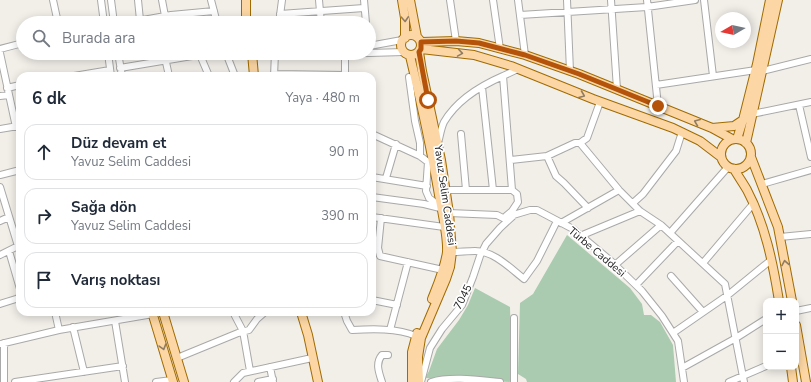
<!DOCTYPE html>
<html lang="tr">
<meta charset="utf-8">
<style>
:root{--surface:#fff;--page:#f6f6f7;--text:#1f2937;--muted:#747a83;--line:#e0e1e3}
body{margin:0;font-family:"Nunito Sans",sans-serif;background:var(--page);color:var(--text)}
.controls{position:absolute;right:12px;bottom:12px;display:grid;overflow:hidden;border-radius:8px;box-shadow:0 2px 10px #0003}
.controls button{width:36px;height:36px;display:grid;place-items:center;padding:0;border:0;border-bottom:1px solid var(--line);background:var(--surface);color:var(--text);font:20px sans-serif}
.compass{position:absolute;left:715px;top:12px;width:36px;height:36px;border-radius:50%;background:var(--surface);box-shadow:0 2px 10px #0003;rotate:261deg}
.stop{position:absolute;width:12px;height:12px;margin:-9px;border:3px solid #b45309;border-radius:50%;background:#fff}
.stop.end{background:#b45309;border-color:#fff;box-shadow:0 1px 4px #0008}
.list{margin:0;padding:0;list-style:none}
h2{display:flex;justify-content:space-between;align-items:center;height:52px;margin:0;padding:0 16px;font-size:17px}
h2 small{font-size:13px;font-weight:400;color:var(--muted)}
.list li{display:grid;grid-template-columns:26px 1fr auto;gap:12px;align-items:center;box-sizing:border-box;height:56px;margin:0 8px 8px;padding:0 8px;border:1px solid var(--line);border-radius:12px}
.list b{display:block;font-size:15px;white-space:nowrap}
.list p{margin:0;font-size:13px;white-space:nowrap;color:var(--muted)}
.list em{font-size:13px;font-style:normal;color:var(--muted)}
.icon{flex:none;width:22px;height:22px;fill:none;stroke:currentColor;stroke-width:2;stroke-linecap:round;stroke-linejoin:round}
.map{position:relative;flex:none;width:811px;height:382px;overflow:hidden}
.search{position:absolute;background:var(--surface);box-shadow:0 2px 10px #0003;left:16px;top:16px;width:360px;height:44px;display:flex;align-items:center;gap:10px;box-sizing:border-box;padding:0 14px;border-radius:22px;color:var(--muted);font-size:15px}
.panel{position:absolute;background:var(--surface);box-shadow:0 2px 10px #0003;left:16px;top:72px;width:360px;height:244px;border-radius:12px}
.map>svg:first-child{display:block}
.cemetery{fill:#aacbaf}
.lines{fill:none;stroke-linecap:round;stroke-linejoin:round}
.minor-casing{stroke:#a9a9a9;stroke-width:8}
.major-casing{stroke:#a06b00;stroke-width:10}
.minor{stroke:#fff;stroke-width:6}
.major{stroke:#fcd6a4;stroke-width:8}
.oneway{stroke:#8f7c63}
.route{stroke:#b45309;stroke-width:5}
.labels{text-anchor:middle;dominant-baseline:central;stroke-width:3.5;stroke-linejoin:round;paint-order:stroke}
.street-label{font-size:11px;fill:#222;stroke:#fff}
</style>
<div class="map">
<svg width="811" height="382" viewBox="0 0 811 382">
<rect width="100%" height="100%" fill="#f2efe9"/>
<path class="cemetery" d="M567,235L630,288L642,304L644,315H651L660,322L673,345L676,382H527L526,379L518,374L520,303L533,294Z
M475,288L510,307L512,382L425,378L429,371L437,349L459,320L468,305Z"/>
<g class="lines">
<defs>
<path id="minor" d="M53,0L58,23
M101,0L104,23
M111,0L114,23
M138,0L140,20
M162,0L165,16
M211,0L217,23
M319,0L321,23
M364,0L366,23
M450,0L456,41
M493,0L500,49
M518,0L525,55
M567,0L570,71
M611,0L617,89
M647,0L658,106
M704,0L713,76
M280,14L364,8
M520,15L647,7L695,0
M126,23L171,15L214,11
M279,23L282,0
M369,46L402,40
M0,49L23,43
M0,53L16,127
M108,53L111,76
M118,53L122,76
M164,53L169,76
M226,53L235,76
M369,53L404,52
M200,55L209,76
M252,55L369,53
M120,68L210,53
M762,71L811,59
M274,74L345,75
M74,76L110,70
M274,76L275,53
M345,76V53
M503,76L518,69
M409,77L415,121L420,143V156
M656,85L756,70
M482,87L493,190
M7,88L20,85
M0,96L9,95
M799,105L811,157
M752,114L811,102
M0,129L12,127H20
M372,134L420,156L428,162L426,191L429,198L442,208
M461,134L466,190
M438,143C440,136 441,128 444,122C457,100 480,86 503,76L512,190L517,194L518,202L512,211L506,216
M580,143L587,138L600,102
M547,156L556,176L564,183L588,208
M511,160L547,156L575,143H580L619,190L640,211L661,225L725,284L744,382
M0,175L20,170
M372,177L427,186
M386,178L396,144
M762,184L811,170
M0,187L18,246L0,255
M446,190H512
M372,197L424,204L440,208
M633,203L643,194L676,151L682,132
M449,213L497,215L503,218L530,210H537L573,229L611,261L642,291L662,316L678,341L684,382
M372,217L444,227
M381,218L378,248L380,256L443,270
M0,221L9,217
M561,223L619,190
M670,233L728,167
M580,236L640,211
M780,237L811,234
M9,251L20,289
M452,252C460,252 467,251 475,251C494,251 510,268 524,279L537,261L557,221
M703,263L753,204
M615,265L661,225
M671,276L703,312
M636,285L678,241
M372,300L397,305
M0,304L19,298L20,294
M796,311L811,308
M55,312L59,330
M233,312L243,331L250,371
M344,312L347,321L352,330C372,329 397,328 416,336
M115,321L125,382
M73,327L84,372
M390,330L408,262
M673,333L728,295L771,260
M4,343V382
M0,344L59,330L153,314
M177,358L238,333L249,330L257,319L265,312
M270,367L273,382
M682,368L736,338L766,319
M15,382L123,366
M156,382L172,380
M234,382L243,373L312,358
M258,382L273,379
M382,382C379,373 375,363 382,355H388
M421,382L430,348L442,329L462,305L473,277L480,256L486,244L500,228L513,216
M431,382C451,376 479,380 500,382
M514,382V318
M729,382L766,366"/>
<path id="major" d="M246,0V23
M402,0L405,18V38
M410,0L417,37
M401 45a10 10 0 1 1 20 0a10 10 0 1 1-20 0Z
M421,42L456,41L479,43L525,55L579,74L712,128L732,139
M421,49L474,55L511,66L593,99L673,128L700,141L721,157
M419,52L422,71L441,160L449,213L452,252L450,267L446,279L421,338L418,357L419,382
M252,53L254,76
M410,56C421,102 431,148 439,195C442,211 448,237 447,252C445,268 438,284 432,299
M712,128L734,126L743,120
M721 154a15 15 0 1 1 30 0a15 15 0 1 1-30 0Z
M737,139L743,120L757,64L770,0
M746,143L778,0
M751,157L778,227L792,301
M734,169C738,176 743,183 747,190C765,224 773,263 779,301
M152,312L173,382
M163,312L184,382
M301,312L308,335L318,382
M796,325L806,382
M791,367L793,382
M412,382V352L417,333"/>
</defs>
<use href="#minor" class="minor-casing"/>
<use href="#major" class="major-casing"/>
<use href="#minor" class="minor"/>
<use href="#major" class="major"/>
</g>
<defs><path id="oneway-chevron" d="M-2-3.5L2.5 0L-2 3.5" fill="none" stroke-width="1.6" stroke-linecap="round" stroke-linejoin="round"/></defs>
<g class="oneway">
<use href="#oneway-chevron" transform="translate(405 19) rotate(87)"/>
<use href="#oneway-chevron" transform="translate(460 53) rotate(9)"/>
<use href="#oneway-chevron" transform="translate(582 95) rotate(22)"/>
<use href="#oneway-chevron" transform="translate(697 122) rotate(-158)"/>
<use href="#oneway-chevron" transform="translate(785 263) rotate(-100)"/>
<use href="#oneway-chevron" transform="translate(163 347) rotate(74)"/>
</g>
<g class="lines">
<path class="route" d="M428,100L419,52L421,49V42L456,41L479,43L525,55L579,74L658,106"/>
</g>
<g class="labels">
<g class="street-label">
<text transform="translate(445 195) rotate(82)">Yavuz Selim Caddesi</text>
<text transform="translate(597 252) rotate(40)">Türbe Caddesi</text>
<text transform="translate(463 297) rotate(-63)">7045</text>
</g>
</g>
</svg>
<div class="controls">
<button>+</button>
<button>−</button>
</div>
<svg class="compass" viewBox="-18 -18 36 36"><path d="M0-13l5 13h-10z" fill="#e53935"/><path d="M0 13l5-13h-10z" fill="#747a83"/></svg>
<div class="stop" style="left:428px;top:100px"></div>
<div class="stop end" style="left:658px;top:106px"></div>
<div class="search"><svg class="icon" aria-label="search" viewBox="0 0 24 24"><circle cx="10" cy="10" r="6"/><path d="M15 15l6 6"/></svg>Burada ara</div>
<section class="panel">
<h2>6 dk<small>Yaya · 480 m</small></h2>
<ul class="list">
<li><svg class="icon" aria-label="ahead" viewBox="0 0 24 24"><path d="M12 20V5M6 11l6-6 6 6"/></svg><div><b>Düz devam et</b><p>Yavuz Selim Caddesi</p></div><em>90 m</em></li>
<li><svg class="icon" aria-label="right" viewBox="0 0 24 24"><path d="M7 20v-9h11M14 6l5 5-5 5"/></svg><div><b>Sağa dön</b><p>Yavuz Selim Caddesi</p></div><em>390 m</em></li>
<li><svg class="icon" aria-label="arrive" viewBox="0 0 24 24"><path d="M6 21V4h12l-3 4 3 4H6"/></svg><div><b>Varış noktası</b></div></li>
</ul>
</section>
</div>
